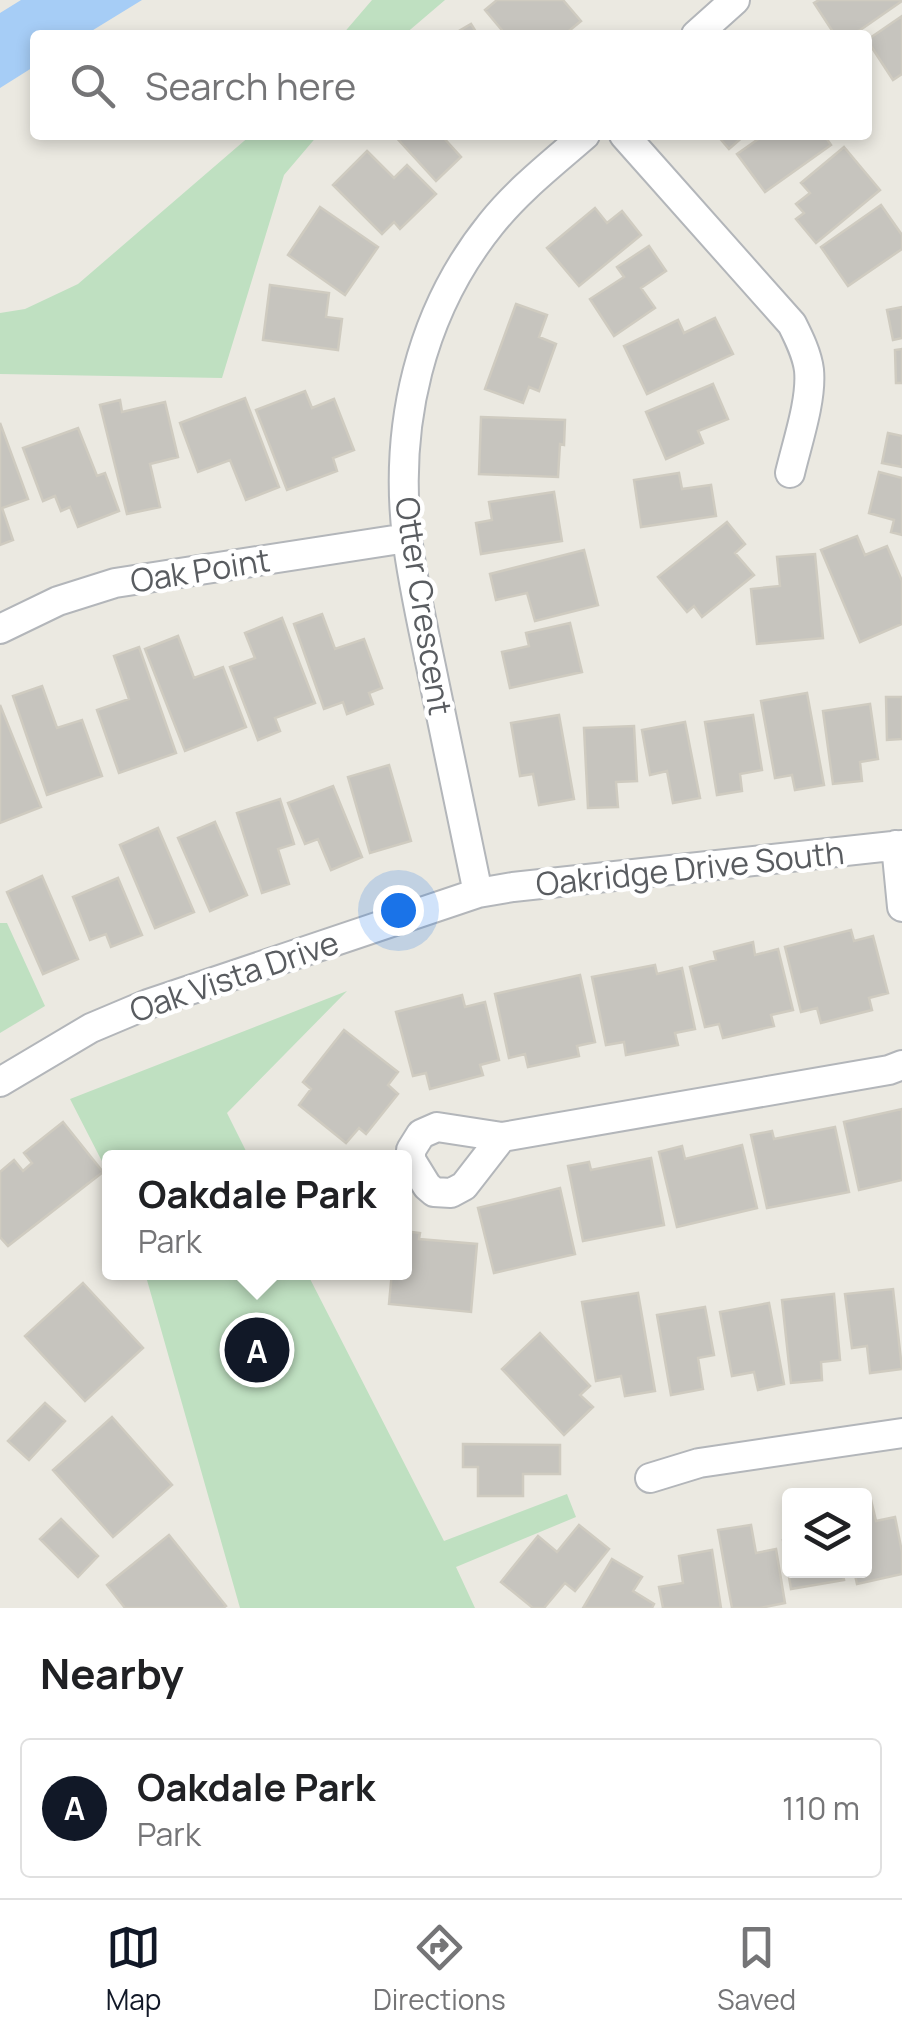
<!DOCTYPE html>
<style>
:root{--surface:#fff;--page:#f6f6f6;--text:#202124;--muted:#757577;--line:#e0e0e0;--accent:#111827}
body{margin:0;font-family:Manrope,sans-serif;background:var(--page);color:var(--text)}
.controls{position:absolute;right:30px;bottom:30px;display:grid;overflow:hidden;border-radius:10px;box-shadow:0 5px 15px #0003}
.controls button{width:90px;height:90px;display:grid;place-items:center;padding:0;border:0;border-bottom:2px solid var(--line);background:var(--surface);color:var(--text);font:50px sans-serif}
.you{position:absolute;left:398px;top:910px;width:35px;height:35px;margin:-25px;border:8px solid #fff;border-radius:50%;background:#1a73e8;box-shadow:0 0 0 15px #1a73e833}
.badge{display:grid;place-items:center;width:65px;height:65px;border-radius:50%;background:var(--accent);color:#fff;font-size:32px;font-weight:700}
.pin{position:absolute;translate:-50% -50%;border:5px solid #fff;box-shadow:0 2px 10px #0006}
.popup{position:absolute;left:102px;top:1150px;width:310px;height:130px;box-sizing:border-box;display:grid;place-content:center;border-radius:10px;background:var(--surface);filter:drop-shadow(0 2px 8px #0005);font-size:32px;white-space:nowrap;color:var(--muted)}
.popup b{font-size:38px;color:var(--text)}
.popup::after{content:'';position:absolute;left:50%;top:100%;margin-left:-20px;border:20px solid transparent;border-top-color:var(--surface)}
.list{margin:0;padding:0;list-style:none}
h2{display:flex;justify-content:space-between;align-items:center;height:130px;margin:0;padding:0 40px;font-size:42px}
h2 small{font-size:32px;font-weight:400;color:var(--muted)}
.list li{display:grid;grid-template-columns:65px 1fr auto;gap:30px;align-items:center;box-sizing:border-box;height:140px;margin:0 20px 20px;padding:0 20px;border:2px solid var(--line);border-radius:10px}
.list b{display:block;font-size:38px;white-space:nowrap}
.list p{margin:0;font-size:32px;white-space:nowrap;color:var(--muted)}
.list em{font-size:32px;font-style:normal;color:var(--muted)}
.icon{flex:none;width:55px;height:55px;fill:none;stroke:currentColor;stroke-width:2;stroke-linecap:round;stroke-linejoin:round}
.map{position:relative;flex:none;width:902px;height:1608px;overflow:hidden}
.search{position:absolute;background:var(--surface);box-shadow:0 5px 15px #0003;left:30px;right:30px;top:30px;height:110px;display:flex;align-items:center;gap:25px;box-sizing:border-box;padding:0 35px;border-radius:10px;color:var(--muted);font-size:38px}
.sheet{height:290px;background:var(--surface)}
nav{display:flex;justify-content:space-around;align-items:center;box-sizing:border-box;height:140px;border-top:2px solid var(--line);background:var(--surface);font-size:28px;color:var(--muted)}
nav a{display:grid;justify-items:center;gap:5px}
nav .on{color:var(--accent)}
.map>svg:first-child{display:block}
.green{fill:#bfe0c1}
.water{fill:#a6cdf6}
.building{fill:#c6c4be;stroke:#cfcbc0;stroke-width:2.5}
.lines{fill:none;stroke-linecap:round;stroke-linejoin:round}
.minor-casing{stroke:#b3b6ba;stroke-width:32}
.minor{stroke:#fff;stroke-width:28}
.labels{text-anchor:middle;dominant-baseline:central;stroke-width:9;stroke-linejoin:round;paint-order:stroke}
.street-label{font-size:32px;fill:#595c60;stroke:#fff}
</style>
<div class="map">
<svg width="902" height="1608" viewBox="0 0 902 1608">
<rect width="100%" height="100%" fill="#ebe9e1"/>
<path class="green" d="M372,0H445L404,35H342Z
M251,135H318L284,175L222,378L0,374V313L25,309L78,284Z
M0,923H7L45,1006L0,1033Z
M347,991L227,1113L249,1157L110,1158L109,1175L70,1099Z
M145,1273H307L444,1541L567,1494L576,1517L456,1567L475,1608H240Z"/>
<path class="water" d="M21,0H142L85,35H35V66L0,88V13Z"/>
<path class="building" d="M497,0H563L581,21L564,35H506L485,10Z
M819,0H902V1L853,35H835L814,3Z
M902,16V74L893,80L867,40Z
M471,24L478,35H452Z
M394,135H441L461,157L436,181Z
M717,135H745L729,149Z
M764,135H824L831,145L765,192L737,154Z
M844,147L880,190L816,243L796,219L804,213L796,204L810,193L801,183Z
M367,151L394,178L407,165L436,194L400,229L394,222L382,234L333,185Z
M881,205L902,235V249L848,286L821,247Z
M320,207L378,247L345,295L288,255Z
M595,208L607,223L622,211L641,235L579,286L547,248Z
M649,246L666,271L641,288L655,308L614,336L590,299L624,277L617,267Z
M270,285L329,293L326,317L342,319L338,350L263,340Z
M516,304L547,315L539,337L556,344L539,391L529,387L523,403L485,389Z
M902,307V338L893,340L887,310Z
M715,318L733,354L647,394L624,346L678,320L684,333Z
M902,349V383H896L895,350Z
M713,384L728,419L698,431L703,443L666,459L646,412Z
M305,391L312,408L334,399L354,450L333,458L337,471L287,490L256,410Z
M245,398L279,487L246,500L230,460L198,472L180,423Z
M120,400L122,412L165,402L178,457L150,464L160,507L127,514L100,405Z
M481,417L565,420L564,445L560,444L558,477L479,474Z
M0,423L28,499L2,508L13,540L0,545Z
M78,428L97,476L105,473L119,511L78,527L70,507L61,511L55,496L43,501L23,448Z
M888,433L902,436V467L882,463Z
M879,472L902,478V535L891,532L894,520L869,513Z
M679,473L682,489L711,485L716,516L641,527L634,480Z
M554,492L562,541L481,554L476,523L492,520L489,502Z
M727,522L745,544L735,553L754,575L702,617L694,606L687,612L658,577Z
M857,536L865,555L887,546L902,581V624L860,642L821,550Z
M584,550L598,605L535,621L527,593L496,600L490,574Z
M815,554L823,638L757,644L751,589L780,586L777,557Z
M322,614L335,649L364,639L382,688L369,693L373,704L347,714L343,702L324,709L294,624Z
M282,618L315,703L275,718L280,731L258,740L230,667L255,658L245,633Z
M570,623L582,672L510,688L502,652L529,646L526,633Z
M178,636L194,678L223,667L246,727L185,751L145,649Z
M139,647L176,753L119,773L97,710L129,699L114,656Z
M42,686L57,728L82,720L102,776L47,795L13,696Z
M807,693L824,785L795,790L792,775L775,778L761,701Z
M886,697H902V739L887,740Z
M870,704L878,759L860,762L862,781L833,784L823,711Z
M0,705L41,807L0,823Z
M559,715L574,799L539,805L533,774L520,776L511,723Z
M753,715L762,770L740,774L742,791L717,795L705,722Z
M685,722L700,798L673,803L667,771L650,775L642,730Z
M634,726L637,781L616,782L618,807L588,808L584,728Z
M389,765L411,841L370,853L348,777Z
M333,786L362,857L331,870L318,839L305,844L288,803Z
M280,799L294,844L278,849L289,884L262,893L237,813Z
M215,822L247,895L210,911L178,838Z
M158,828L194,912L155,928L120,845Z
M42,876L78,959L43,974L7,892Z
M118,878L142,935L111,947L106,934L90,940L73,897Z
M851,930L854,941L873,936L888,993L869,998L872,1010L821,1023L817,1008L801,1012L785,947Z
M753,942L755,955L778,949L793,1010L771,1015L774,1026L723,1038L719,1024L705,1027L690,967L716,960L714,952Z
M655,965L657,974L682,968L695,1029L675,1033L678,1045L626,1055L624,1042L606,1045L592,977Z
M580,975L595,1042L577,1046L579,1056L528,1067L525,1054L509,1058L495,994Z
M462,995L465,1007L485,1002L499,1060L480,1065L483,1075L430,1089L426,1073L413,1076L396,1012Z
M344,1030L398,1072L388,1085L398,1094L366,1134L359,1128L346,1143L299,1105L311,1089L303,1082Z
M902,1109V1180L859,1190L844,1122Z
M63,1122L103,1172L8,1246L0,1237V1172L14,1160L23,1171L32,1163L24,1153Z
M835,1127L849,1192L767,1208L751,1135L772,1131L774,1139Z
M742,1145L757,1208L677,1227L659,1152L682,1146L685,1159Z
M651,1158L664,1225L583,1241L568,1166L589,1162L591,1170Z
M560,1188L575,1254L494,1273L478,1208Z
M404,1231L420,1233L419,1239L477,1244L471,1312L389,1304L392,1272H404Z
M83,1283L143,1348L85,1401L25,1336Z
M893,1289L902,1369L870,1373L867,1346L852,1348L845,1294Z
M638,1293L655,1391L625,1396L621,1376L596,1381L582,1302Z
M834,1294L840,1360L821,1362L822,1380L791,1383L782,1300Z
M769,1303L784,1384L758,1390L754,1372L732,1376L720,1312Z
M705,1307L714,1355L698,1358L703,1389L671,1395L657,1315Z
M540,1333L590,1386L580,1395L593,1407L564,1435L502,1369Z
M45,1403L65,1421L29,1460L8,1441Z
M112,1417L172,1485L113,1537L53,1470Z
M463,1444L560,1445V1474H523V1496H478V1467H463Z
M871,1500L876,1521L895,1517L902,1552V1574L857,1584L854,1570H864V1501Z
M61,1519L98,1556L78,1577L40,1539Z
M579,1525L609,1549L575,1591L565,1583L544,1608H533L501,1582L538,1536L557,1552Z
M751,1525L756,1553L776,1549L785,1603L760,1608H732L718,1530Z
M169,1535L226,1606L223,1608H125L107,1585Z
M790,1539V1570H842L844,1580L791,1589L783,1540Z
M712,1550L721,1608H663L659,1587L683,1583L679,1556Z
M612,1559L642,1577L633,1591L654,1604L652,1608H583Z"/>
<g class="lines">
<defs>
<path id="minor" d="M696,35L735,0
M624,135L792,324C799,338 807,354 809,370C812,400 797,443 790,473
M0,629L58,601L115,583L407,538
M896,845L902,907
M478,893C463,824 449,755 435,686C425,636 413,587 407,537C394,425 420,312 491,224C518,190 553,163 585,135
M0,1082L91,1028L148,1004L478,893L513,887L902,845
M502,1137L464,1186L451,1193L434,1192L427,1186L411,1160V1150L421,1134L437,1127L502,1137L889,1070L902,1065
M650,1478L699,1463L902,1433"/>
</defs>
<use href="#minor" class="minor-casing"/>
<use href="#minor" class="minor"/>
</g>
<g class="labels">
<g class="street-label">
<text transform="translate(200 570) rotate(-9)">Oak Point</text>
<text transform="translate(424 606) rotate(81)">Otter Crescent</text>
<text transform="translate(690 868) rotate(-6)">Oakridge Drive South</text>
<text transform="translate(234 976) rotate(-19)">Oak Vista Drive</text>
</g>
</g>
</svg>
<div class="controls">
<button><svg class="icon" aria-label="layers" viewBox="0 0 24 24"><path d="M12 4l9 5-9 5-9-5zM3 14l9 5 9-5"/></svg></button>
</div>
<div class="you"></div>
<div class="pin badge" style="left:257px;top:1350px">A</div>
<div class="popup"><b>Oakdale Park</b>Park</div>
<div class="search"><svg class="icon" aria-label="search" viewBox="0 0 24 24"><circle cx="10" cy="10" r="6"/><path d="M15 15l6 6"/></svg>Search here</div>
</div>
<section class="sheet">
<h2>Nearby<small></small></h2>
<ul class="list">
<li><span class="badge">A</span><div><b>Oakdale Park</b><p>Park</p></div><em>110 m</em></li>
</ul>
</section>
<nav>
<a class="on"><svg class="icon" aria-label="map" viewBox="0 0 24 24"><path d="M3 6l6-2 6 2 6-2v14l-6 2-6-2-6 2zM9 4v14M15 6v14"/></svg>Map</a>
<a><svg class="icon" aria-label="directions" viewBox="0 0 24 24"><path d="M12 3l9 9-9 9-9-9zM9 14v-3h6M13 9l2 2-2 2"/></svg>Directions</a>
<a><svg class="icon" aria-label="saved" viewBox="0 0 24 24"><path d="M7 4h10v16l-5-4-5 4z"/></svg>Saved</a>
</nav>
